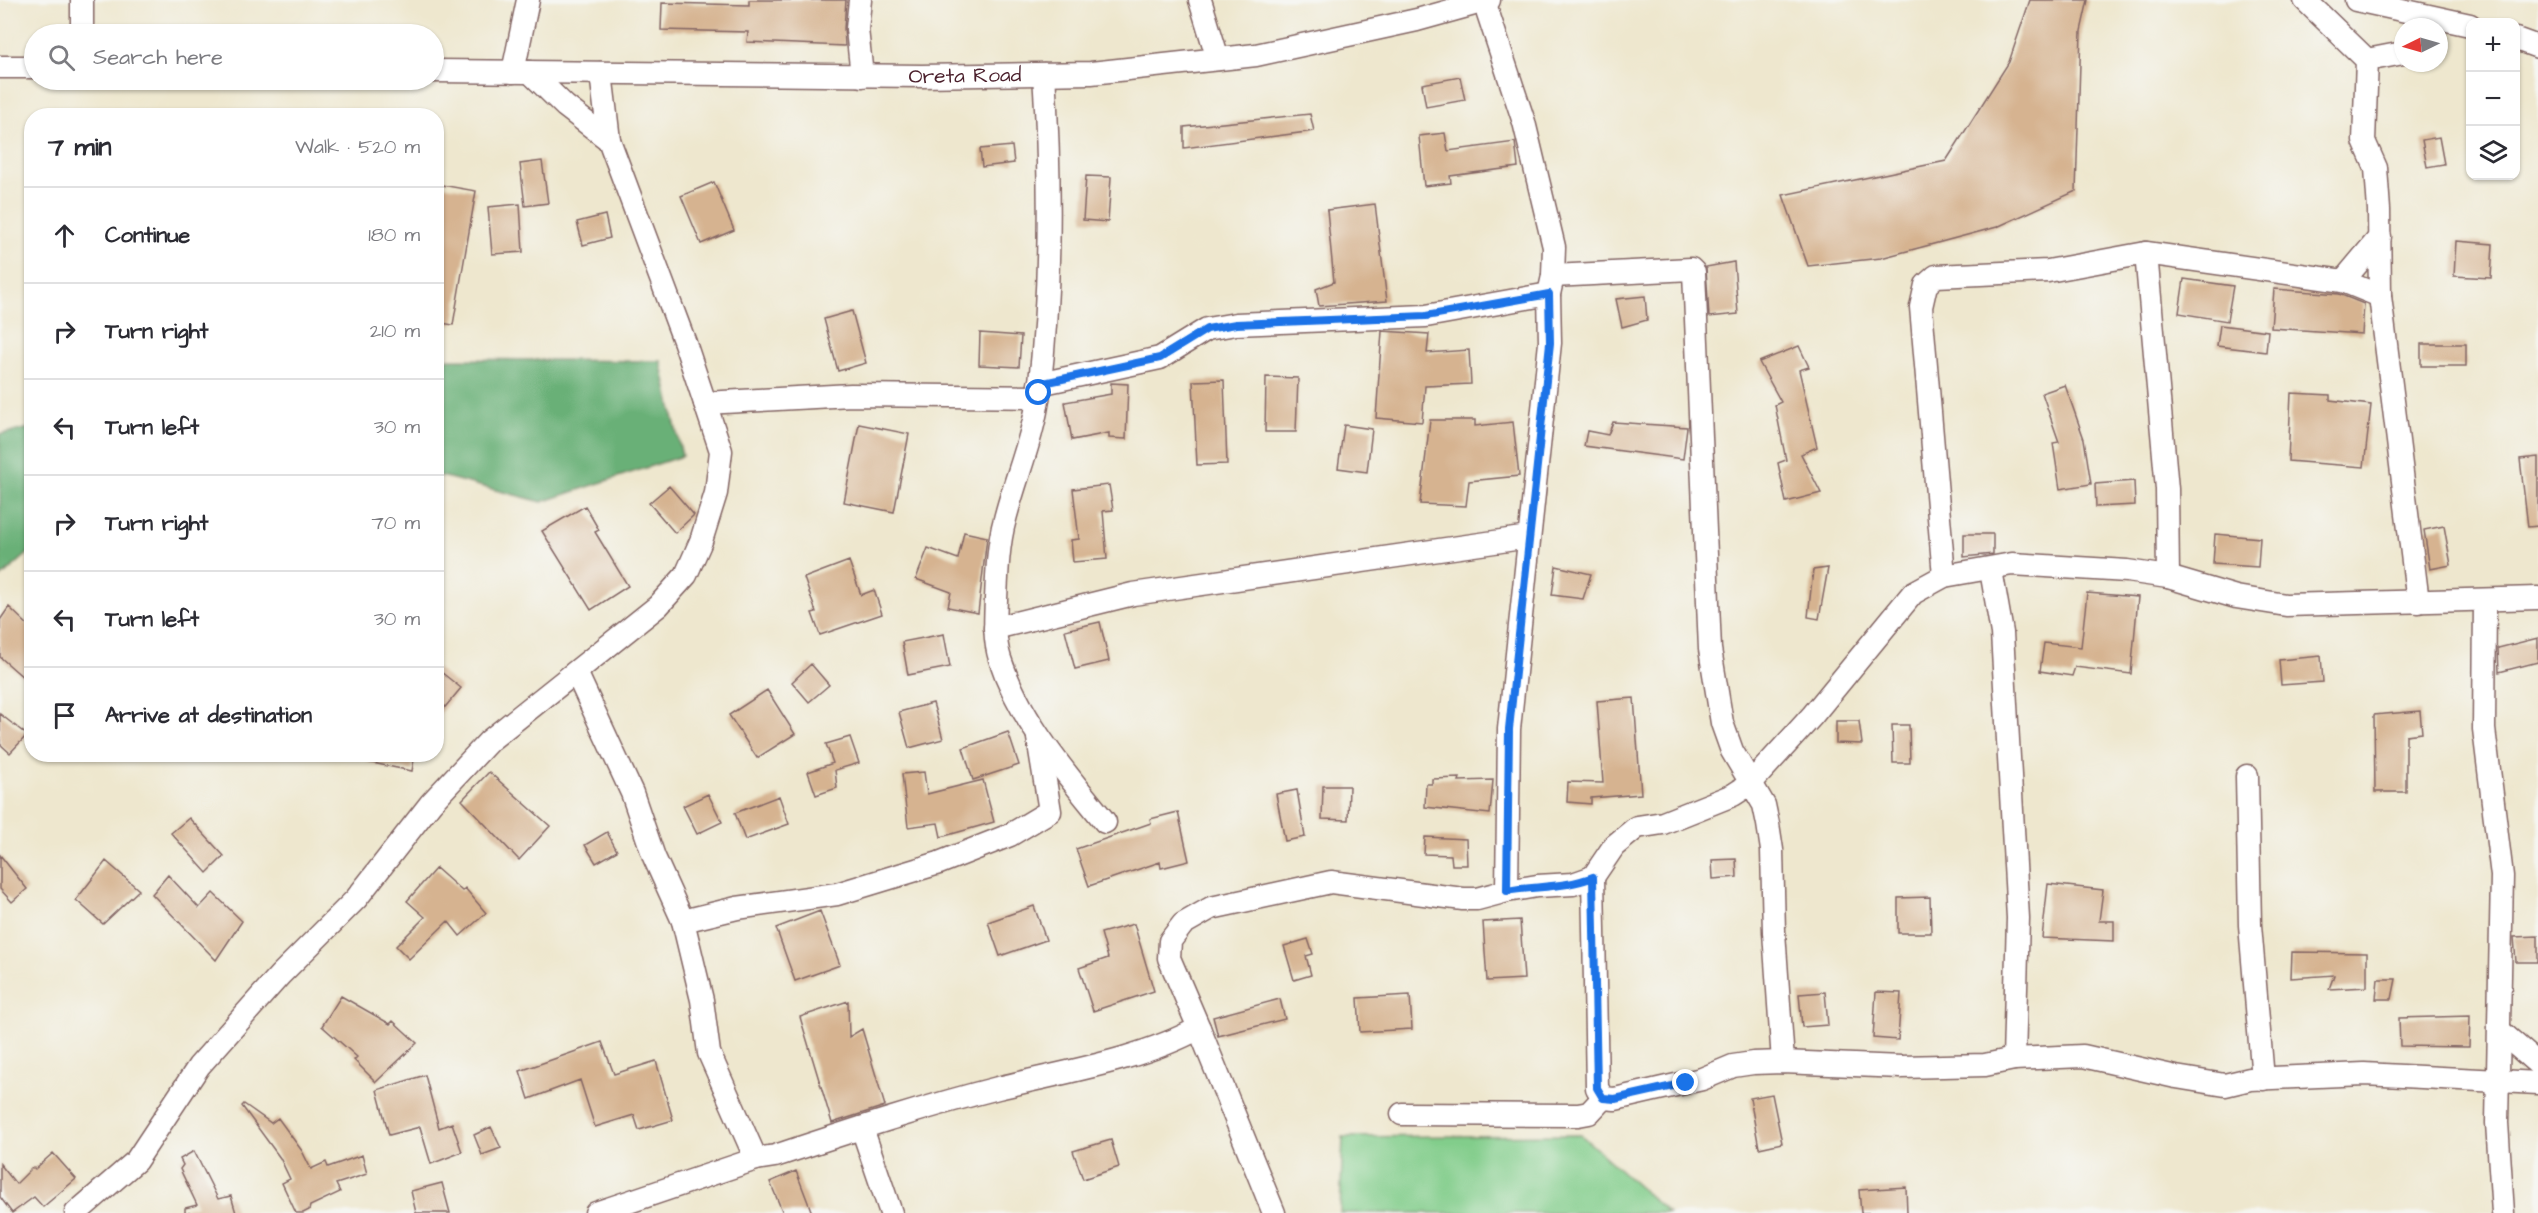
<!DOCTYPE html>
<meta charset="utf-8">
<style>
:root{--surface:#fff;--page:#f7f7f7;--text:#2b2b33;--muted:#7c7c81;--line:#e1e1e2}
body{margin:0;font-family:"Architects Daughter",sans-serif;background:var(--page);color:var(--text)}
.controls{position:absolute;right:18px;top:18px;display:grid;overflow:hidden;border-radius:12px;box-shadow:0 2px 4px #0004}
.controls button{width:54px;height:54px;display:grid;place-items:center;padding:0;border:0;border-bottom:2px solid var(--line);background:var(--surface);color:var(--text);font:30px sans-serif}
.compass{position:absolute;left:2394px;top:18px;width:54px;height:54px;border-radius:50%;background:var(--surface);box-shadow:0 2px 4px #0004;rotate:265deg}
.stop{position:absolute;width:18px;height:18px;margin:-14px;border:4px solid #1a73e8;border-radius:50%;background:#fff}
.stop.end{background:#1a73e8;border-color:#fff;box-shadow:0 2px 6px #0008}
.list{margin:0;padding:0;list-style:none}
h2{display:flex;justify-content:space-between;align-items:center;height:78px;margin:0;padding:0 24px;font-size:26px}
h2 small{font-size:20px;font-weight:400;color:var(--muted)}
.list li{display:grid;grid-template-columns:39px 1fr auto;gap:18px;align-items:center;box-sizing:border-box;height:96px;padding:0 24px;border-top:2px solid var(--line)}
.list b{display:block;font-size:22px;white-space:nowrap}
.list em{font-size:20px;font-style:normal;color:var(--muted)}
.icon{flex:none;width:33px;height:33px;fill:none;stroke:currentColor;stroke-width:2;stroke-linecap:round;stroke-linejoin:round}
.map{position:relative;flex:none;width:2538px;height:1213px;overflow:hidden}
.search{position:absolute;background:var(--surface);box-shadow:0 2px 4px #0004;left:24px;top:24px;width:420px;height:66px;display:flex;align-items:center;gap:15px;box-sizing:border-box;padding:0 21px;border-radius:33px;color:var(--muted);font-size:22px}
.panel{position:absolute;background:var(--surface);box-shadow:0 2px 4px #0004;left:24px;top:108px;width:420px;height:654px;border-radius:24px}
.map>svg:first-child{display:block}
.green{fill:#82cd8b;stroke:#66765b;stroke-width:1.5}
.forest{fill:#69b077;stroke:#5a6851;stroke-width:1.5}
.building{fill:#d6b390}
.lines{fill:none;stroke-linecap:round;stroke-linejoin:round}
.minor-casing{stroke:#836564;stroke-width:25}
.minor{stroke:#fff;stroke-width:22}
.route{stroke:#1a73e8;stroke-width:8}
.labels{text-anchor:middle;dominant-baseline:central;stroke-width:4.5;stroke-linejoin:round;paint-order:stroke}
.street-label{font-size:21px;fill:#4a1f2b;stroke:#f6f6f2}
</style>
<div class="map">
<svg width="2538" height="1213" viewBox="0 0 2538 1213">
<rect width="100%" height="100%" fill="#f6f6f2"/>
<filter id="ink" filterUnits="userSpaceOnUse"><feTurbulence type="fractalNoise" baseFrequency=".0167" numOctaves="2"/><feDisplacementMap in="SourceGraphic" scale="12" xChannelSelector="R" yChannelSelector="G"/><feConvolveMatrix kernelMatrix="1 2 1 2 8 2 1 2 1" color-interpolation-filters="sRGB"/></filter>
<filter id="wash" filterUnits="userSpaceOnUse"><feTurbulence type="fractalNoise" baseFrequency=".008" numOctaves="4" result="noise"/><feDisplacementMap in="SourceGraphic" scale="24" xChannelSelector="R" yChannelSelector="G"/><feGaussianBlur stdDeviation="1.35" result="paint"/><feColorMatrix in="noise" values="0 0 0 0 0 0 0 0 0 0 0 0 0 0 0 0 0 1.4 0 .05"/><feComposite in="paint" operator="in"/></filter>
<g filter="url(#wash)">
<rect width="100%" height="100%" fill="#eee7ce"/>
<path class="green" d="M1581,1135L1668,1213H1340L1343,1137Z"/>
<path class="forest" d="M436,359L661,361L682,456L542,502L437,475Z
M31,428V551L0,578V434Z"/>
<g id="blocks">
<path class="building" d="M749,0H846L844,28L845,46L747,42L748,32L661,30L662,3L749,5Z
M2030,0H2088L2081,31L2076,191L1997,227L1881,258L1808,266L1783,195L1946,161L2009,62Z
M1460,77L1465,100L1426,107L1422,84Z
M1310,114L1314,131L1184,148V127Z
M1445,133L1448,151L1515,142L1518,167L1450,176L1451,183L1424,186L1419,136Z
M2439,137L2444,164L2427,167L2422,140Z
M1012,146L1014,163L982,167L980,149Z
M542,161L548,203L525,206L520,164Z
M1086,176L1111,177L1108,222L1083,220Z
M714,182L734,230L701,244L681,196Z
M436,184L476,191L453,325L436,322Z
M520,204L523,252L492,254L488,207Z
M1375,204L1387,301L1319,306L1316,289L1334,282L1327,210Z
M605,215L610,238L583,245L577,222Z
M2456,241L2493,244L2491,278L2454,276Z
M1734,262L1738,314L1709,317L1706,267Z
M2184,279L2233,286L2227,321L2179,313Z
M2274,289L2339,294L2364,304L2362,334L2271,328Z
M1645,296L1647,320L1622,327L1616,299Z
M852,311L866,363L838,371L824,319Z
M2220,325L2268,331L2266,352L2217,346Z
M1382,331L1429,334L1427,353L1469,350L1471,384L1425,386L1422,422L1376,418Z
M980,333L1021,336L1019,367L979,365Z
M2421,344H2466V366H2421Z
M1799,346L1809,367L1799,370L1817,447L1801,454L1821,493L1786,502L1778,463L1786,460L1775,405L1781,402L1759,362Z
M1266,377L1298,378L1296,432H1265Z
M1224,380L1227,464L1197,465L1193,381Z
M1111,383L1128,384L1126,439L1109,438V433L1072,440L1065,402L1111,394Z
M2065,385L2084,439L2091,484L2060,489L2053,443L2059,442L2042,393Z
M2291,393L2330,395V400L2371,405L2364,467L2288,461Z
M1430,420H1475V426L1513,422L1519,476L1469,481L1466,506L1420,504Z
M1613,422L1687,427L1683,459L1584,446L1587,431L1608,435Z
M859,424L909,434L894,512L844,502Z
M1344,425L1372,429L1367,472L1338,468Z
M2538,457V526L2528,527L2520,459Z
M2134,481L2135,505L2096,507L2095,484Z
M1109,485L1113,510L1103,511L1107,559L1073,562L1071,540L1079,539L1073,489Z
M669,486L694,515L675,533L649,503Z
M585,506L599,530L595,532L628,586L591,610L542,531Z
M2444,526L2451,565L2430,569L2424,530Z
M964,532L987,537L978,613L948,607L951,592L916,579L928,548L958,559Z
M1964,534H1993V554L1964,557Z
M2215,534L2260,538L2258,567L2213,564Z
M849,561L861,595L874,590L882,614L820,635L812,613L816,612L804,578Z
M1556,566L1591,574L1583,599L1552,595Z
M1828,568L1819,619L1808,617L1813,570Z
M2087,593L2138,597L2131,674L2075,667L2072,676L2040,671L2044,643L2081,647Z
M9,607L32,629V685L0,657V620Z
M1100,622L1109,661L1075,669L1065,630Z
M944,634L950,667L908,675L902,642Z
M2538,638V662L2499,672L2498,648Z
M2321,656L2323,682L2281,685L2279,660Z
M811,664L829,685L809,702L792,682Z
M436,668L461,688L436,718Z
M767,690L795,734L757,758L729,715Z
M1634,698L1641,794L1591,798V804L1567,802L1568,782L1603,783L1597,701Z
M933,703L943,739L909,748L899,712Z
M2420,711L2422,733L2406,735V792H2375L2374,715Z
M0,714L27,735L10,753L0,744Z
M1836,721H1859L1862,744L1836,743Z
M1892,725H1909L1910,763H1893Z
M1008,732L1019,765L973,780L963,748Z
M850,737L859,763L835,770L837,788L816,795L808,772L833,763L826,744Z
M368,754H415L412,771L367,762Z
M489,772L550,826L519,860L462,800Z
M924,772L927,794L983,780L994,822L941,837L938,823L908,827L902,774Z
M1460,778L1459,781L1493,780L1490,814L1425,807L1426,784H1432V779Z
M1323,786H1349L1348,820L1322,819Z
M1297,790L1305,837L1285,841L1276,794Z
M708,794L722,822L697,834L683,806Z
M779,796L789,824L745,840L735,813Z
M1178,812L1189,861L1161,868L1160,862L1089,886L1076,849L1151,823L1150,819Z
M189,818L224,856L207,873L171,833Z
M607,832L617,851L596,863L585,845Z
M1425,837L1466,839L1467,865H1452L1451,855L1424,854Z
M0,855L27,889L12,902L0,889Z
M1736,859L1737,877L1713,879L1712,860Z
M106,861L139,890L103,924L76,900Z
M436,868L462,891L465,888L486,913L460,936L448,921L409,959L396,946L425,917L407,901Z
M168,875L199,908L213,893L242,921L216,960L152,894Z
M2048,884L2103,890L2099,921H2114V941L2042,938Z
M1930,897L1931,933H1898V898Z
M1034,906L1046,940L1000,956L988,922Z
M820,911L840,965L795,981L776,928Z
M1520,920L1524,979L1487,981L1483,922Z
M1134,924L1154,991L1093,1011L1079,968L1108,958L1101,933Z
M2538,936V962H2516L2514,937Z
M1308,939L1313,954L1306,956L1311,975L1294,980L1284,946Z
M2292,952L2367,953V987L2329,989L2334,975L2291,978Z
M2378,979H2396L2392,999H2376Z
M1825,992L1828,1025L1802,1027L1799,994Z
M1876,992L1901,993L1898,1040L1873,1038Z
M1410,995L1412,1029L1360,1032L1358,998Z
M341,996L390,1024L393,1021L417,1043L376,1082L354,1060L357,1057L322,1026Z
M1280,999L1285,1019L1218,1036L1213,1017Z
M848,1001L849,1037L862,1029L885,1106L832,1123L800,1017Z
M2470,1016L2469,1047L2400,1046L2399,1018Z
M602,1042L614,1074L656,1061L673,1120L639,1130L634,1115L595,1127L580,1080L529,1099L520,1071Z
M425,1075L439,1128L452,1123L462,1152L431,1164L420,1127L389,1135L377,1090Z
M1772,1094L1782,1143L1759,1148L1750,1098Z
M244,1104L271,1123L278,1118L302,1151L311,1169L326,1162L328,1167L362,1155L367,1174L336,1184L340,1192L310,1206L309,1210L303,1213H296L282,1183L290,1179L280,1158L242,1106Z
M491,1127L501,1148L482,1155L474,1135Z
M1111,1140L1119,1167L1083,1179L1073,1151Z
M194,1151L218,1199L231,1196L236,1213H185V1208L197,1205L180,1169L183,1165L180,1159Z
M53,1153L76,1179L43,1207L34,1197L12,1213L0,1197V1164L16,1184L33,1167L35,1169Z
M796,1171L812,1213H783L770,1182Z
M442,1183L450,1213H416L411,1191Z
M1906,1187L1907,1213H1861L1859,1190Z"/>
</g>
</g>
<g filter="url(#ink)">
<use href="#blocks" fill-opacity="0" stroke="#836564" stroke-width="1.5"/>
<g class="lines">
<defs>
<g id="minor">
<path d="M82,0V34"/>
<path d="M860,0L857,29L862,76"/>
<path d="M1200,0L1218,59"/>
<path d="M2305,0L2367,60L2364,141L2376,168L2379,210L2380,296L2418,602"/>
<path d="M2356,0L2470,25"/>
<path d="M2516,39L2538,47"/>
<path d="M2367,60L2403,53"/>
<path d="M0,67H34"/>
<path id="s1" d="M434,71L922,76L1091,73L1256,55L1417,20L1489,0"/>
<path d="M513,72L528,0"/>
<path d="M530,72L565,106L609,140"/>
<path d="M1044,74C1051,179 1051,287 1039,392C1034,436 1016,476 1005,519C998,544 997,574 996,600C995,620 994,640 1000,659C1020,721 1065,772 1105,822"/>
<path d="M2146,253L2167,489L2168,577"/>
<path d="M1553,276L1691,269L1694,272L1710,649L1722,723L1732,751L1764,805L1768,824L1772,850L1774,932L1783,1062"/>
<path d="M2343,281L2380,237"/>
<path d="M1039,384L1160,358L1207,329L1236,324L1426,316L1549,294"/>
<path d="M705,403L851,395L1038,397"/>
<path d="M1991,570L2002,633L2018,918L2014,1059"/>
<path d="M1944,576L1921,307L1926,285L1936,276L2048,271L2146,253L2343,281L2380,296"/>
<path d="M2485,600L2484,729L2502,876L2497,1123L2503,1213"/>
<path d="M995,628L1133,594L1529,537"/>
<path d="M576,672L632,793L654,857L683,921L702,1000L709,1053L756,1159"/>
<path d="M2247,776L2250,925L2263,1079"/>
<path d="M1593,877L1597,1088L1603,1098L1615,1099L1702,1079L1733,1066L1753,1063L1783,1062L1901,1067L1985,1065L2014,1059L2083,1056L2176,1077L2225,1085L2250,1079L2364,1074L2538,1083"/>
<path d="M1507,891L1537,886L1573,884L1593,877L1614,846L1637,827L1663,823L1733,795L1750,784L1812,716L1913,593L1944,576L2012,564L2127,571L2168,577L2236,597L2286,605L2538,598"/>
<path d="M683,921L737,908L837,894L939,863L1010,835L1050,811L1038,738"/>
<path d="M1199,1028L1274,1213"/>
<path d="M2500,1031L2538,1064"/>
<path d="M1402,1114L1578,1115L1589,1113L1603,1098"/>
<path d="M862,1128L891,1213"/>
<path d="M76,1213L136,1161L199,1066L280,975L356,899L431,803L489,741L658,606L686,575L701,541L716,493L721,451L685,343L609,140L601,73"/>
<path d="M596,1213L756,1159L775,1156C848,1132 923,1107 998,1088C1063,1072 1141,1060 1199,1028L1169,958L1170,941L1183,924L1211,908L1331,882L1463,899H1477L1507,891L1509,729L1550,343L1549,294L1553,276L1554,247L1524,122L1484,1"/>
</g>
</defs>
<use href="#minor" class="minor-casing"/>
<use href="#minor" class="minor"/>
</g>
</g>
<g class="lines" filter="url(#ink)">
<path class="route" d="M1039,393V384L1160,358L1207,329L1236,324L1426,316L1549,294L1550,343L1509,729L1507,891C1535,886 1566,888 1593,877L1597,1088L1603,1098L1615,1099L1686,1083"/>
</g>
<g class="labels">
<g class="street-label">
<text stroke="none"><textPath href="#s1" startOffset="531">Oreta Road</textPath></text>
</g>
</g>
</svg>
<div class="controls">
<button>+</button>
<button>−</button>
<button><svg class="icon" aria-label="layers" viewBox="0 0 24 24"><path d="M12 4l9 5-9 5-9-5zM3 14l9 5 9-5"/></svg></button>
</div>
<svg class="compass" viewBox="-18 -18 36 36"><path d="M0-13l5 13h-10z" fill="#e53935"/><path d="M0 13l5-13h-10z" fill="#7c7c81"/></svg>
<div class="stop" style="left:1039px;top:393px"></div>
<div class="stop end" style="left:1686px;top:1083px"></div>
<div class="search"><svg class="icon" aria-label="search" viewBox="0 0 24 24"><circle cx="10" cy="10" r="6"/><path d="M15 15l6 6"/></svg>Search here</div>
<section class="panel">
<h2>7 min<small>Walk · 520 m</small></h2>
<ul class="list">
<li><svg class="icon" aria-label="ahead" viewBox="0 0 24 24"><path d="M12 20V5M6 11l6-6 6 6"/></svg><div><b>Continue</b></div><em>180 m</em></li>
<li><svg class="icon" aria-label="right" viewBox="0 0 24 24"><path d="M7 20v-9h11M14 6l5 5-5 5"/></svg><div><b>Turn right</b></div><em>210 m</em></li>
<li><svg class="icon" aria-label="left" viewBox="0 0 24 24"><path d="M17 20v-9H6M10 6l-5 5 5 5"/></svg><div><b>Turn left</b></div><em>30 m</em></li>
<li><svg class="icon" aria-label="right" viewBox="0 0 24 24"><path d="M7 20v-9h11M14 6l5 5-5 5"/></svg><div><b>Turn right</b></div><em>70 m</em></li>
<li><svg class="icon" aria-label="left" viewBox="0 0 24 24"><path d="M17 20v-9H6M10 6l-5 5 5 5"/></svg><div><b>Turn left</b></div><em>30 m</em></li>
<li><svg class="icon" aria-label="arrive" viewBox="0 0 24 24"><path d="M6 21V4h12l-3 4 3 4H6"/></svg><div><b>Arrive at destination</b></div></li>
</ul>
</section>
</div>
